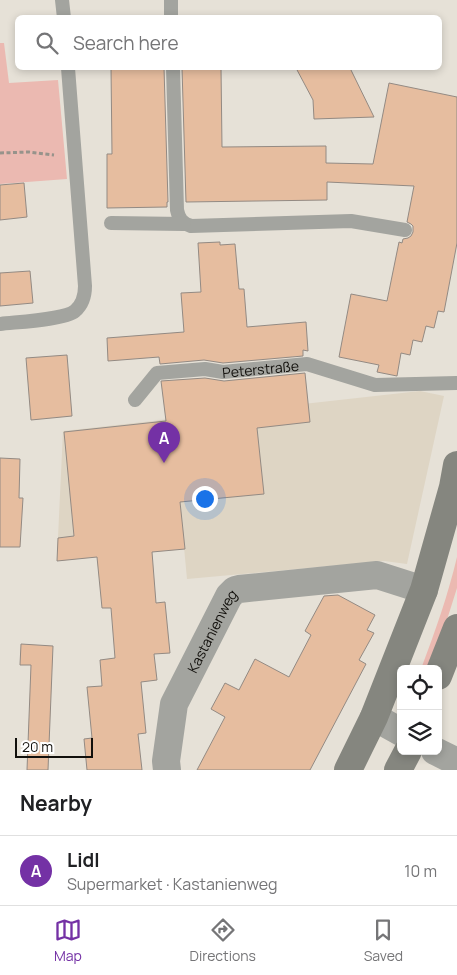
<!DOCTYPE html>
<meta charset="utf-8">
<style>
:root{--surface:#fff;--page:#f6f6f6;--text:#202124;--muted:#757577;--line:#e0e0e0;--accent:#7431a5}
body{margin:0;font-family:Manrope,sans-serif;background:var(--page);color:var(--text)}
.controls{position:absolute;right:15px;bottom:15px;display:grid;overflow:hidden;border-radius:8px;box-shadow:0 2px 8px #0003}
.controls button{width:45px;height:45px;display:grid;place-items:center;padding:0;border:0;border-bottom:1px solid var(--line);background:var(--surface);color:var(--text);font:25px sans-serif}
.scale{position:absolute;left:15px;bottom:12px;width:78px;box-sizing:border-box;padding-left:5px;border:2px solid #12100c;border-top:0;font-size:14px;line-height:18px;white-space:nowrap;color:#12100c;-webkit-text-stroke:4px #fff;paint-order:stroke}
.you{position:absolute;left:204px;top:498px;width:18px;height:18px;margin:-12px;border:4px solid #fff;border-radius:50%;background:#1a73e8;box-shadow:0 0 0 8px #1a73e833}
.badge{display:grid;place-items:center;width:32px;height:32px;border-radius:50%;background:var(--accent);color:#fff;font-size:16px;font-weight:700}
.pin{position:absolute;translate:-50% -41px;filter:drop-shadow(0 1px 2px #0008)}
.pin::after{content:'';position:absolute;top:26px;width:18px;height:15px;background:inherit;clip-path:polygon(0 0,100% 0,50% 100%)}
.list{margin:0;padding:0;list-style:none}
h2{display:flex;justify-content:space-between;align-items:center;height:65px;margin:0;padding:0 20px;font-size:21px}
h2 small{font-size:16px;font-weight:400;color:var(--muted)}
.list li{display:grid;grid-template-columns:32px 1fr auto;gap:15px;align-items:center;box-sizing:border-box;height:70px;padding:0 20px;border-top:1px solid var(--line)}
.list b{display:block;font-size:19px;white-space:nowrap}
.list p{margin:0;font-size:16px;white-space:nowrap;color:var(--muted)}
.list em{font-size:16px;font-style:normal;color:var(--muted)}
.icon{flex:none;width:28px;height:28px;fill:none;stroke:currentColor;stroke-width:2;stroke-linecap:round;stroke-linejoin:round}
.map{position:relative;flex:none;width:457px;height:770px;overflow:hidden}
.search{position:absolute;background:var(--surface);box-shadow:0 2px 8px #0003;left:15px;right:15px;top:15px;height:55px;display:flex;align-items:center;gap:12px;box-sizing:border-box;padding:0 18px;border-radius:8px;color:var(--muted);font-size:19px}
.sheet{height:135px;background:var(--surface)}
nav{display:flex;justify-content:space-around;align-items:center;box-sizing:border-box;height:70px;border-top:1px solid var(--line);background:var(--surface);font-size:14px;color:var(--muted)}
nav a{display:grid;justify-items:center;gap:2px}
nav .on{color:var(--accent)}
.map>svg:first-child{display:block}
.built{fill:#ded5c4}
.green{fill:#ebb9b1}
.building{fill:#e6bd9f;stroke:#938a83}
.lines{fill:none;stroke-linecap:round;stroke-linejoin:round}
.path{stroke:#97938b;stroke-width:3;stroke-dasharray:4 2.5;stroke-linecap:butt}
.lane{stroke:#a3a49f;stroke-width:14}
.street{stroke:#a3a49f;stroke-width:28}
.secondary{stroke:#85867f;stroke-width:28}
.labels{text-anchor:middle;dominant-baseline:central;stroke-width:5;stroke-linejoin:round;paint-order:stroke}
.street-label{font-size:14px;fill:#12100c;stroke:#fff}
</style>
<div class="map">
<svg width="457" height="770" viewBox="0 0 457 770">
<rect width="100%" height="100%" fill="#e6e1d7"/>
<path class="built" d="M420,391L444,396L407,564L384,561L187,579L182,526L58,538L63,431Z"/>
<path class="green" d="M0,43H4L9,83L58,80L67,179L0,184Z
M457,557V588L439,645L429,669H421C435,632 448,595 457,557Z"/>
<path class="building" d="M111,68H164L168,202H167V207L107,208V154H112Z
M182,68H221L222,147L326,146V163L373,164L389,83L457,97V243L444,312L438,311L434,328L426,326L422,342L413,340L410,355L401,353L397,376L377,372L379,365L339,357L351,294L387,301L399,242L402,243L403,239L408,238L411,236L413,232V226L411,224L407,222L414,186L327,182V200L186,202Z
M296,68H350L374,117L314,119L313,100Z
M24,183L27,217L0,220V185Z
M220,242V245L235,244L239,289H244L247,327L306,322L308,351L303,350V356L223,363L204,360L160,364L159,357L108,361L107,338L184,332L181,293L201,292L198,243Z
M30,271L33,303L0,306V273Z
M67,355L72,416L31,420L26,358Z
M305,373L310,422L257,428L264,494L180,502L185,549L152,552L156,603L165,602L170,653L154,654L157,680L141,682L146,733L138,734L142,770H87L84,739L92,738L87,687L102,686L100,660L115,658L111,608H102L97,557L57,561L58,538L74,536L64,432L166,421L161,381L205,378L224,381Z
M0,458L20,459L19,498H23L20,547H0Z
M338,595L375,615L367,630L374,633L359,660L366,664L310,770H197L225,717L211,709L225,683L239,690L255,659L289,677L311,635L305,631L324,596Z
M21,644L53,646L48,770H27L31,665H20Z"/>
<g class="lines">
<path class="path" d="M0,153L29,152L54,155"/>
<g class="lane">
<path d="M62,0L64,18"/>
<path d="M171,0V18"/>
<path d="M173,68L177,210C179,219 182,223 191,226L351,221L405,230"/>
<path d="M111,223L184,224"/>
<path d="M0,324C15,322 64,320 75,311C82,305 85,296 85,286L68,68"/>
<path id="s1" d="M135,400L157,373L205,369L223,372L307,364L375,385L457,383"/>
</g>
<g class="street">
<path d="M374,717L401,732"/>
<path d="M435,751L457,762"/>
<path id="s2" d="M167,770L166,761L174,704L229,596L235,590L239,589L377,575L424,590"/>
</g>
<path class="secondary" d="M438,676L457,628
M348,770L374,717L424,590L453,487L457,465
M398,770L408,751"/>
</g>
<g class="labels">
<g class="street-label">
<text stroke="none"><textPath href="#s1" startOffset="139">Peterstraße</textPath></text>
<text stroke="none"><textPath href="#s2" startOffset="149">Kastanienweg</textPath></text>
</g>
</g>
</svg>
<div class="controls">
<button><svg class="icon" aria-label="locate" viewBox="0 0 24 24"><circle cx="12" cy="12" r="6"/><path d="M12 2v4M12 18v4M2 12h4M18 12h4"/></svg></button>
<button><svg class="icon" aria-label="layers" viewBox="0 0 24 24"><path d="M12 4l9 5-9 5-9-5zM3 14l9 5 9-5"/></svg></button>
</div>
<div class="scale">20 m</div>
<div class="you"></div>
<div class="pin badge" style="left:164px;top:463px">A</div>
<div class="search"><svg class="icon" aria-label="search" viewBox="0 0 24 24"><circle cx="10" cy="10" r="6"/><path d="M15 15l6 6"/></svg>Search here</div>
</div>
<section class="sheet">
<h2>Nearby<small></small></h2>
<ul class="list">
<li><span class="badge">A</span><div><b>Lidl</b><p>Supermarket · Kastanienweg</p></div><em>10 m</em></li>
</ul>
</section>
<nav>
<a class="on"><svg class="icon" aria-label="map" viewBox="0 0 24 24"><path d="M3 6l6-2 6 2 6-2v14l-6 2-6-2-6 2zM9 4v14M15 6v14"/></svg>Map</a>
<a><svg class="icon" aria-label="directions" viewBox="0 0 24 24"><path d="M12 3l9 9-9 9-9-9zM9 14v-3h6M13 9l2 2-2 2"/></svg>Directions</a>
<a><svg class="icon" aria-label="saved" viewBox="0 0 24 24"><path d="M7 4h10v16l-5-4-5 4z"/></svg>Saved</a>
</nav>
